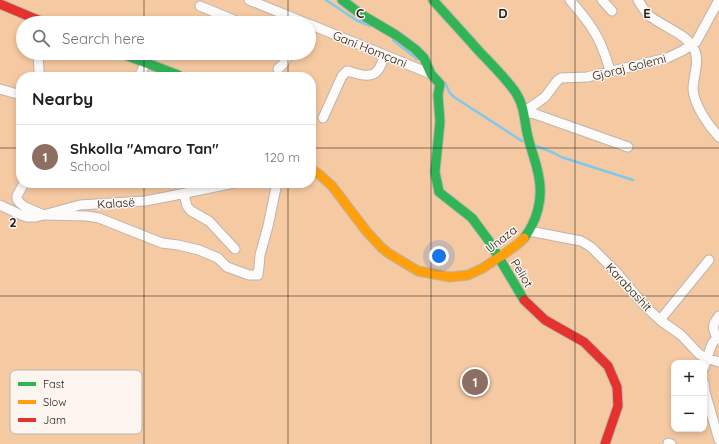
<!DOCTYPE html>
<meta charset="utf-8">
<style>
:root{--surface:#fff;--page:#f6f6f6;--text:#202124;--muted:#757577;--line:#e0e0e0;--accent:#6e655e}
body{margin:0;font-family:Quicksand,sans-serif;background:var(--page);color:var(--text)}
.controls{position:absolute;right:12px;bottom:12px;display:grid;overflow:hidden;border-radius:8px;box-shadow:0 2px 6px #0003}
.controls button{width:36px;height:36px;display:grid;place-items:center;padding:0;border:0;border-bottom:1px solid var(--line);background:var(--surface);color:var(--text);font:20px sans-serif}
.you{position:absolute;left:439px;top:256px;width:14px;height:14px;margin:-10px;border:3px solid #fff;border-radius:50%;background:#1a73e8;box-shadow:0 0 0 6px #1a73e833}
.badge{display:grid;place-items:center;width:26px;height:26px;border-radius:50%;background:var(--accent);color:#fff;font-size:13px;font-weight:700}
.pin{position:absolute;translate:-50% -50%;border:2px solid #fff;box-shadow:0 1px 4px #0006}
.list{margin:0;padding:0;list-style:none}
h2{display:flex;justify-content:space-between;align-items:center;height:52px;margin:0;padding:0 16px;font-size:17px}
h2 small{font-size:13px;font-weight:400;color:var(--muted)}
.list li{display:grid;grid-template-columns:26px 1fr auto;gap:12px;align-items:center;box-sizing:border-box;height:64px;padding:0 16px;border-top:1px solid var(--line)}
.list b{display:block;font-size:15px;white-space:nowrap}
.list p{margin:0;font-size:13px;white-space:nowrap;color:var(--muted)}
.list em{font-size:13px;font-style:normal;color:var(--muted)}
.icon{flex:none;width:22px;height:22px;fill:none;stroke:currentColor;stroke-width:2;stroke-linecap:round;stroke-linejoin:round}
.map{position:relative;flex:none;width:719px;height:444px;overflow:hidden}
.search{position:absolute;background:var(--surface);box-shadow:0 2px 6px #0003;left:16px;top:16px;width:300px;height:44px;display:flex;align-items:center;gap:10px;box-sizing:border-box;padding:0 14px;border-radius:22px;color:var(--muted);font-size:15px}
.panel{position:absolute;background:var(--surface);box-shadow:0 2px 6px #0003;left:16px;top:72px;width:300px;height:116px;border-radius:16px}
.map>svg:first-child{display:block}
.green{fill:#f5c9a2;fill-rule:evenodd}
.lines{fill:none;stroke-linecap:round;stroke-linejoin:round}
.stream{stroke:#80c9ec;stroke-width:2.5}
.street-casing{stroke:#bdb4ae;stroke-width:11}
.fast-casing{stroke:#bdb4ae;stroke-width:11}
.slow-casing{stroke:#bdb4ae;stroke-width:11}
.jam-casing{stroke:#bdb4ae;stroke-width:11}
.street{stroke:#fdfbfa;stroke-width:9}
.fast{stroke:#30b455;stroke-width:9}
.slow{stroke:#ff9f0a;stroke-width:9}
.jam{stroke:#e5322d;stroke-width:9}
.grid{fill:none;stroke:#27201a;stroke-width:1;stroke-opacity:0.55}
.labels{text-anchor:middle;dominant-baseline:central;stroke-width:3;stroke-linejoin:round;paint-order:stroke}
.street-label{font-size:12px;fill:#27201a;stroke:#fcf4ee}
.key{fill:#fcf4ee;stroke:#bcb4ae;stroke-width:1}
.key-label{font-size:11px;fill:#27201a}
.grid-label{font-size:13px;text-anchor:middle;font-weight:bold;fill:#27201a;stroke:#fcf4ee;stroke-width:3;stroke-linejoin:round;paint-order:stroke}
</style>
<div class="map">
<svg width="719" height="444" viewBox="0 0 719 444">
<rect width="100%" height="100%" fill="#f1e6dd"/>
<path class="green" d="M0,0H719V444H0ZM23,23H309V53H23ZM21,77H311V183H21ZM674,363H704V429H674Z"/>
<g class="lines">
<path class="stream" d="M326,0L356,20L370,26
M393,40L417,59
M445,83L450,93L454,97L522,141
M536,146L554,153L561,157L633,180"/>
<defs>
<path id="street" d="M249,0L306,23
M570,0C583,15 597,32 603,50C606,57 608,64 610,71
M602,0L612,11
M638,0C642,6 645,13 651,17C663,26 685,34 693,47C701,60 693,76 693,89C694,105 708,125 719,137
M200,6L241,23
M309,24L431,74
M278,69L284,63L289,53
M38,77L39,71L38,53
M139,77L146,62
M0,89L21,95
M524,112L545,97L557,81L561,78L587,77L667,58L682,51L696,42L719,0
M524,112L535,114L628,147
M323,118L342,76L347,71C356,73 371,80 378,70C381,66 383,60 385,55
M24,183L17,196V199L20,203L25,207L44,215L87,216L99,218L162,243L178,245L199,250L218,258L227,267L249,275H258L259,267L260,255L268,226L277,183
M184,194L187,206L191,211L209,221L235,249
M0,205L21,215L27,217H36L80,205L145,201L171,196L234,183
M529,231L581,241L591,247L617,273L644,305L660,320L681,335L699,354L706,358L719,362
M660,320L709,260
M704,368C706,360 709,352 712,344C713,342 715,341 716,339C717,335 714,333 714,330C712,325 716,320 719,316
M704,383L705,392L719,440
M668,443L671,444"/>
<path id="fast" d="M342,0L362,15L396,35L415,49L424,58L431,74L440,84L438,95L440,122L435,172L439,192L472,218L489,241L524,300
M433,0C448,17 463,33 478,50C491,64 505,77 516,93C525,107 524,121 528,137C531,150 537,164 539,178C543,199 537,221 524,238
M120,53L178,75L181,77"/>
<path id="slow" d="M311,169L320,175L332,186L367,232L381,247L388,253L418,271L450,277L468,275L483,268L507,252L519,243L524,238"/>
<path id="jam" d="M0,4L45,23
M524,300L545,320L584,342L608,366L617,387L618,406L605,444"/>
</defs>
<use href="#street" class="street-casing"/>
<use href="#fast" class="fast-casing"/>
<use href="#slow" class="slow-casing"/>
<use href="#jam" class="jam-casing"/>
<use href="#street" class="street"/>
<use href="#fast" class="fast"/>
<use href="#slow" class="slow"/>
<use href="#jam" class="jam"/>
</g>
<path class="grid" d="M144,0V23M288,0V23M431,0V444M575,0V444M144,53V77M288,53V77M0,148H21M311,148H719M144,183V444M288,183V444M0,296H719"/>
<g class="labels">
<g class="street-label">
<text transform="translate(370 49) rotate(22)">Gani Homçani</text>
<text transform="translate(629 67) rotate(-14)">Gjoraj Golemi</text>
<text transform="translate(116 203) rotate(-4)">Kalasë</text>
<text transform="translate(501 239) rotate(-38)">Unaza</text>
<text transform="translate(522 273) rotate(59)">Peliot</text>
<text transform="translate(629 287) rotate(47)">Karabashit</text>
</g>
</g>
<rect x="10" y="370" width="132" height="64" rx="6" class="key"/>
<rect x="18" y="382" width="18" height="4" fill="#30b455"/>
<rect x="18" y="400" width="18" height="4" fill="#ff9f0a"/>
<rect x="18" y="418" width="18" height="4" fill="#e5322d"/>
<g class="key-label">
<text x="43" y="388">Fast</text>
<text x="43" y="406">Slow</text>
<text x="43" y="424">Jam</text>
</g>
<g class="grid-label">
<text x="360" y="18">C</text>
<text x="503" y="18">D</text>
<text x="647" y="18">E</text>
<text x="13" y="227">2</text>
</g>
</svg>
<div class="controls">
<button>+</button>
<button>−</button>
</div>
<div class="you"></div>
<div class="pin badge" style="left:475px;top:382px;background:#8d6e63">1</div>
<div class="search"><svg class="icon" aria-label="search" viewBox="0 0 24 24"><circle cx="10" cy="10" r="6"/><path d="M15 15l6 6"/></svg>Search here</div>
<section class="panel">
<h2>Nearby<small></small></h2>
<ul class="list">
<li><span class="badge" style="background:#8d6e63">1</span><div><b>Shkolla &quot;Amaro Tan&quot;</b><p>School</p></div><em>120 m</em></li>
</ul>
</section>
</div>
